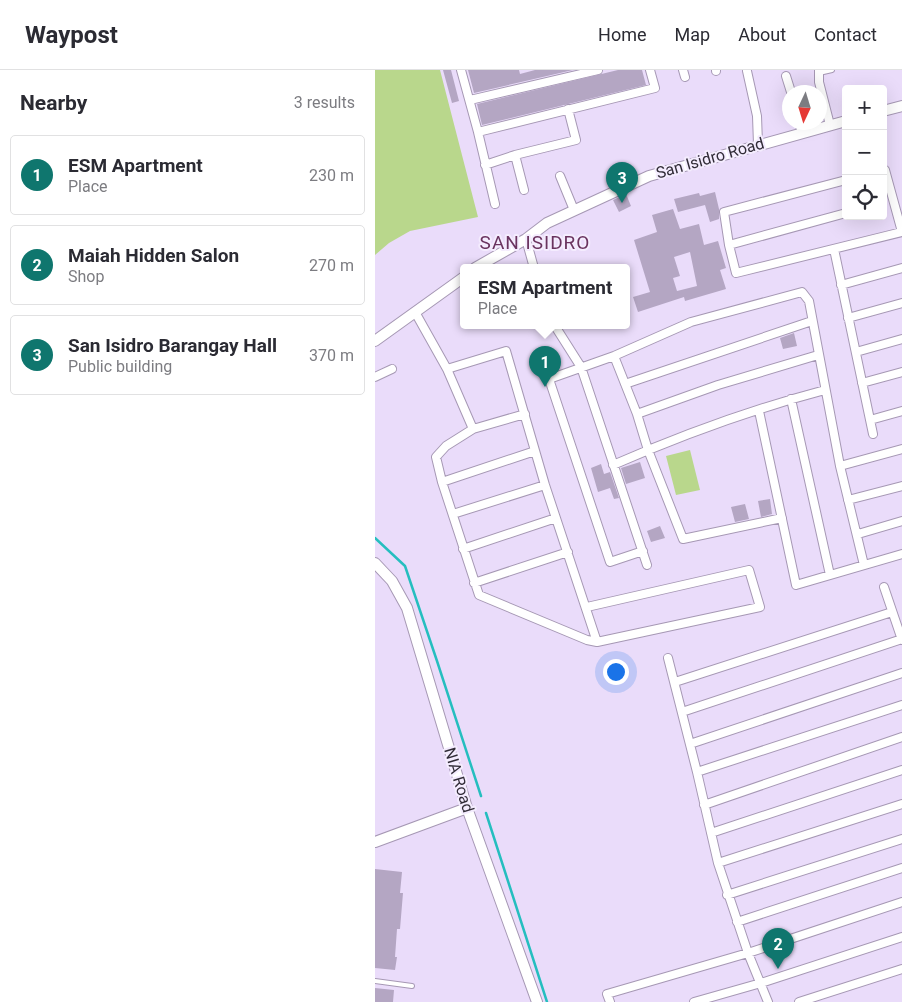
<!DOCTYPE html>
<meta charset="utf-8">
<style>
:root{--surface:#fff;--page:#f2f2f3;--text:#2b2b33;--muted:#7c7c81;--line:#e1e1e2;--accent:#0f766e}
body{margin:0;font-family:Roboto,sans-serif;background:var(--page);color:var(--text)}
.controls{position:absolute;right:15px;top:15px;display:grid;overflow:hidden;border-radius:5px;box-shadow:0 5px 20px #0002}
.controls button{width:45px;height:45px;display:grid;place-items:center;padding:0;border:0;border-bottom:1px solid var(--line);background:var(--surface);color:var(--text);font:25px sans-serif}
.compass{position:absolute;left:407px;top:15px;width:45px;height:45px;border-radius:50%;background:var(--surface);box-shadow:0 5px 20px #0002;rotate:184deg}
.you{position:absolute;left:240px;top:601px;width:18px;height:18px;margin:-12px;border:4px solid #fff;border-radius:50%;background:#1a73e8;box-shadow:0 0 0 8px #1a73e833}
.badge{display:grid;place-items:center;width:32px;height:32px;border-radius:50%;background:var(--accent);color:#fff;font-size:16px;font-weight:700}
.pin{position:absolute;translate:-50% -41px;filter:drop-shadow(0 1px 2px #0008)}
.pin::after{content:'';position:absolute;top:26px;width:18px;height:15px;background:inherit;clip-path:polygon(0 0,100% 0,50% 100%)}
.popup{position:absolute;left:85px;top:194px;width:170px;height:65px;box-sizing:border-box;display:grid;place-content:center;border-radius:5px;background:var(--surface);filter:drop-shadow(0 1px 4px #0005);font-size:16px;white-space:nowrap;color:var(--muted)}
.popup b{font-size:19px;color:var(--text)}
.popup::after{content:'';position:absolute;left:50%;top:100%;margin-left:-10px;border:10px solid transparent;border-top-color:var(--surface)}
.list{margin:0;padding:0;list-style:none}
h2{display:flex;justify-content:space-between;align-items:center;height:65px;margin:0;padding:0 20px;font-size:21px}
h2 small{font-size:16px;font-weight:400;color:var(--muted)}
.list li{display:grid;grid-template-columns:32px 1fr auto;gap:15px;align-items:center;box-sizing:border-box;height:80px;margin:0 10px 10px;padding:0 10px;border:1px solid var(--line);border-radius:5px}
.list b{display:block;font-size:19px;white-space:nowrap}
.list p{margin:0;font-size:16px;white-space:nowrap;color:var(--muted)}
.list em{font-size:16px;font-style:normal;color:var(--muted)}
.icon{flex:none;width:28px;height:28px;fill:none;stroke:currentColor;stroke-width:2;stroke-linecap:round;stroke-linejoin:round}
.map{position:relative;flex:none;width:527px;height:932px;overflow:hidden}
header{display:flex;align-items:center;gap:30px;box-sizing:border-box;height:70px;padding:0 25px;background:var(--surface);border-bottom:1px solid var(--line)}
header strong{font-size:24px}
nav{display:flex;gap:28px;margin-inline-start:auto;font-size:18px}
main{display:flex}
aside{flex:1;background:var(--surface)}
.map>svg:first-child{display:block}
.green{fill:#b9d78c}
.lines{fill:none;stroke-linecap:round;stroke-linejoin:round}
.stream{stroke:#25bebf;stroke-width:2.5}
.building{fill:#b4a6c3;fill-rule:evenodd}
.service-casing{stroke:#a698b4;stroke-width:6}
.minor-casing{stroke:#a698b4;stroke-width:10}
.tertiary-casing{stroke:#a698b4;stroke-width:12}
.service{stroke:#fff;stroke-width:4}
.minor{stroke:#fff;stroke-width:8}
.tertiary{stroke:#fff;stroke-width:10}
.labels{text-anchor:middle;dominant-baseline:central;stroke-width:4;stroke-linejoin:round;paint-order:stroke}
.street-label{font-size:16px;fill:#312c37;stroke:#f4ecfe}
.quarter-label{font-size:19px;letter-spacing:1px;fill:#6a335f;stroke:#f4ecfe}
</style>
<header>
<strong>Waypost</strong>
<nav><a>Home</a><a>Map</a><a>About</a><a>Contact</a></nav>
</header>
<main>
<aside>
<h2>Nearby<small>3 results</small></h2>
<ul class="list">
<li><span class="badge">1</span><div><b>ESM Apartment</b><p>Place</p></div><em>230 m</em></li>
<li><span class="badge">2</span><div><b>Maiah Hidden Salon</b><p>Shop</p></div><em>270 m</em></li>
<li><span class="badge">3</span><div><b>San Isidro Barangay Hall</b><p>Public building</p></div><em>370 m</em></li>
</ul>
</aside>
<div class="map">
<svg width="527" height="932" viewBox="0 0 527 932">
<rect width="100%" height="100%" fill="#eadcfa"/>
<path class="green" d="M0,0H65L103,147L35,161L14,173L0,185Z
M315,380L325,420L301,425L291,386Z"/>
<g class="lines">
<path class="stream" d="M0,468L30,496L62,591L106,726
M111,743L172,932"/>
</g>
<path class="building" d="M68,0H76L84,31L77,33Z
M93,0H144L145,4L160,0H198L99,23Z
M243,0H267L271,15L107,55L102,34Z
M340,122L344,139V149L335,152L330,135L303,142L299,129L324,123L325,126Z
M251,124L256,136L244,142L238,130Z
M298,139L305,159L324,154L329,175L343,171L351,198L345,200L351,219L310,231L309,227L263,242L258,227L275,222L259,170L282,162L277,145ZM315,182L322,216L302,221L298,208L305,206L299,187Z
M419,263L422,276L408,279L405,268Z
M265,392L270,408L251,414L246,398Z
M226,394L229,404L235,402L244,428L239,429L235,418L223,422L216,398Z
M395,429L397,444L386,447L383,431Z
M370,434L374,449L360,452L356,437Z
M285,456L290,468L276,472L272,461Z
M0,799L27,802L25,823H28L25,859H22L20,887H22L20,900L0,898Z
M0,918L19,920L18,932H0Z"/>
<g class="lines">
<defs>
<path id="service" d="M444,3L457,0
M0,911L37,916"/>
<path id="minor" d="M86,0L103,62L120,134
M308,0L310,7
M341,0V1
M444,0V12L455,55
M372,1L382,46L383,74
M411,6L416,22
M95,30L223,0
M424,52L427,63
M103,62L280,18L275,0
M140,85L149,120
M110,95L140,85L201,70L193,39
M508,101L510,100L527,162
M185,106L199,140
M471,110L349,142L354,175L361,203L527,162
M151,169L159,198
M354,175L471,143
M459,179L498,364
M466,215L527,198
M40,242L72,299L98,359L71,376L61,387L67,412L104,525L212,570L222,572L385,537L374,500L212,537
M473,248L527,233
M180,256L206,297L272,495
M481,282L527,269
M239,286L262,344L273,380L308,469L407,448
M72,299L131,281L170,415L222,572
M0,307L17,299
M487,313L527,302
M250,314L437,251
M416,329L455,505
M384,341L421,515L527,484
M262,344L343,315L443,285
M495,350L527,341
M98,359L150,344
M238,395C307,365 378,339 450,320
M465,396L527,379
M67,412L160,381
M473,430L527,416
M78,444L170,415
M483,464L527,451
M88,479L181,448
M268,481L235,492L174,309L239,286L316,252L427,222L434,231L465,396L489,495
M99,513L193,482
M509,517L527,570
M293,588L322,702L343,793L373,883L393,932
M300,612L517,542
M307,642L527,569
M315,674L527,603
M322,702L527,635
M329,735L527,667
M336,763L527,700
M343,793L527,734
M352,825L527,769
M362,852L527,798
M235,932L232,924L373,883L527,832
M319,932L386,913L527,867
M424,932L527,899"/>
<path id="tertiary" d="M508,41L527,36
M100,198L151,169L172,153L274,106L471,51
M0,271L89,207
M0,493L17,511L32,538L92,738L162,932
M0,772L92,738"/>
</defs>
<use href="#service" class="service-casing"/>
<use href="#minor" class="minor-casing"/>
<use href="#tertiary" class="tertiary-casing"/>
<use href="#service" class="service"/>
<use href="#minor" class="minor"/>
<use href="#tertiary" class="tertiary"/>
</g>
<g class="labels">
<g class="street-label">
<text transform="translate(335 88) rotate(-16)">San Isidro Road</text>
<text transform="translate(84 710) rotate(73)">NIA Road</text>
</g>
<g class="quarter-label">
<text x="160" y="172">SAN ISIDRO</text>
</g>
</g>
</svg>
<div class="controls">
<button>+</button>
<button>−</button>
<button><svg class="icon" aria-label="locate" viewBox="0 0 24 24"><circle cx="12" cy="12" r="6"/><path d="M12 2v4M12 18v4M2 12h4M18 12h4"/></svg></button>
</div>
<svg class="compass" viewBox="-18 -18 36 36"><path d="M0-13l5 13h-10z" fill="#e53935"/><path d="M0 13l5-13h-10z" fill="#7c7c81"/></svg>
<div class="you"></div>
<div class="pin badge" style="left:170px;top:317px">1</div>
<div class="popup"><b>ESM Apartment</b>Place</div>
<div class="pin badge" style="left:403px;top:899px">2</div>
<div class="pin badge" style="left:247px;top:133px">3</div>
</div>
</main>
